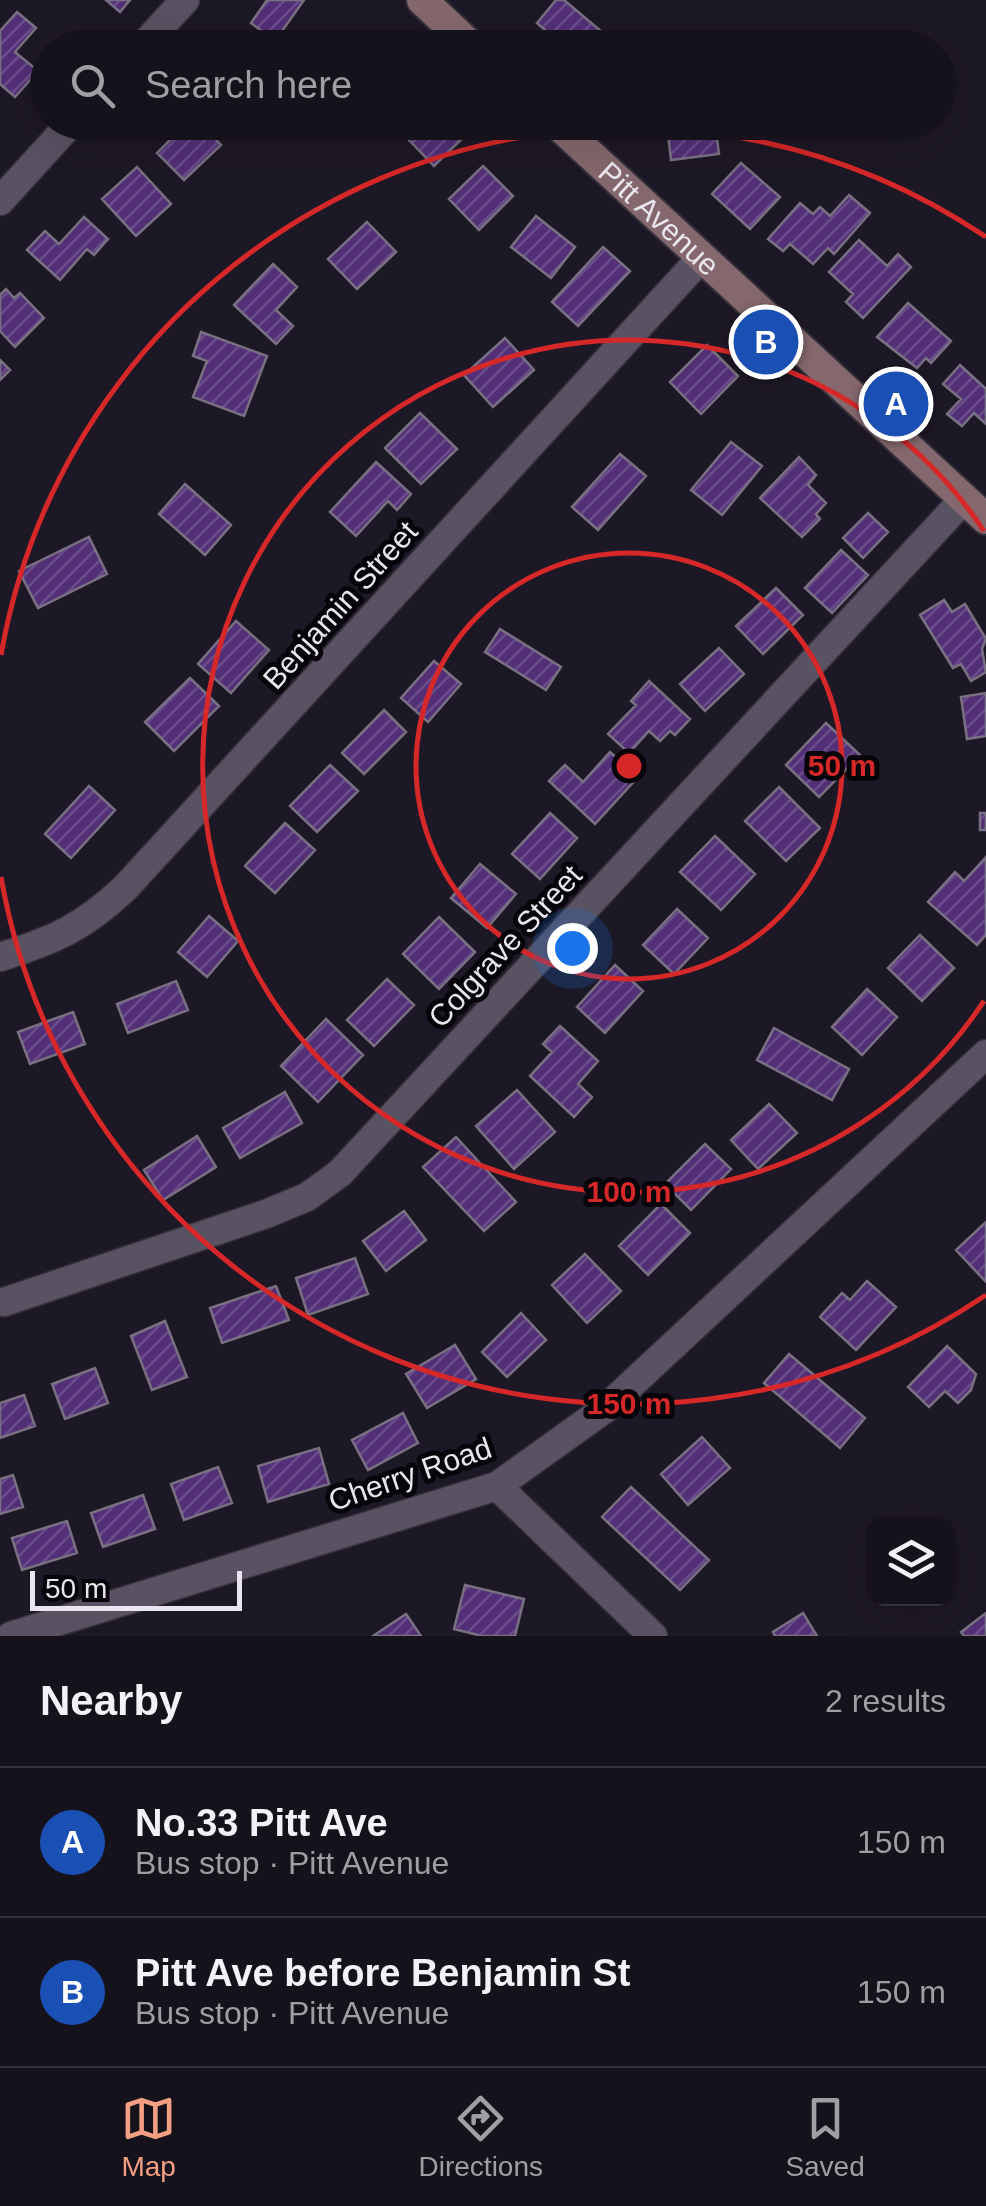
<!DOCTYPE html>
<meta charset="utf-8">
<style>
:root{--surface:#16121c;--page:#232029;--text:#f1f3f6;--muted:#9e9ea3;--line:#35323b;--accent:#f39f83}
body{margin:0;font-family:Helvetica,sans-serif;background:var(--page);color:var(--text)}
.controls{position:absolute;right:30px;bottom:30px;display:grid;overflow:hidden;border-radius:20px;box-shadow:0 10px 40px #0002}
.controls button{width:90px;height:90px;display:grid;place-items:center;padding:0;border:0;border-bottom:2px solid var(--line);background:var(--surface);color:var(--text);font:50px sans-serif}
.scale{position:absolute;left:30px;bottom:25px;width:212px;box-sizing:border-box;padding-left:10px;border:5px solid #eae6f0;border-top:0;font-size:28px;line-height:35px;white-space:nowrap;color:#eae6f0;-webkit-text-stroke:8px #07050a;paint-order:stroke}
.you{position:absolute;left:572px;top:948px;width:35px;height:35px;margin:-25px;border:8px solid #fff;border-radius:50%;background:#1a73e8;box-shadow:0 0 0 15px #1a73e833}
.badge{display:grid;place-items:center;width:65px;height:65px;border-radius:50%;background:var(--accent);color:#fff;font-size:32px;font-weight:700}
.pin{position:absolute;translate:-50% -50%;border:5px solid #fff;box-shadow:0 2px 10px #0006}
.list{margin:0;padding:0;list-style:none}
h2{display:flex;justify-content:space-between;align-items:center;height:130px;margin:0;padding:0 40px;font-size:42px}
h2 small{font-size:32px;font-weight:400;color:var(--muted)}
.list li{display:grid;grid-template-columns:65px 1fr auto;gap:30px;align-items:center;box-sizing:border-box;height:150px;padding:0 40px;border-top:2px solid var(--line)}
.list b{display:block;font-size:38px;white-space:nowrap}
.list p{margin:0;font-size:32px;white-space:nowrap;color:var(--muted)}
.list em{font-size:32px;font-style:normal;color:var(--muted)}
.icon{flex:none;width:55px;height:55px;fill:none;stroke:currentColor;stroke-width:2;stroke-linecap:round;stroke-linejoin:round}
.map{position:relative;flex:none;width:986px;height:1636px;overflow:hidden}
.search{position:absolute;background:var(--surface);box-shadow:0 10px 40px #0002;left:30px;right:30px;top:30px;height:110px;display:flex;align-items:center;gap:25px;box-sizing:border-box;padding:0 35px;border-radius:55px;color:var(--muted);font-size:38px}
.sheet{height:430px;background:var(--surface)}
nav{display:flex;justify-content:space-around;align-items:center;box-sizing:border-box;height:140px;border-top:2px solid var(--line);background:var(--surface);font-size:28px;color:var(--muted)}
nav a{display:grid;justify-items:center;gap:5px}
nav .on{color:var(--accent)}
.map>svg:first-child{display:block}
.building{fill:url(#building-hatch);stroke:#787181;stroke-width:2.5}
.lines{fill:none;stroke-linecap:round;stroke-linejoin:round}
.street-casing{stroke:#35313b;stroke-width:31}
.secondary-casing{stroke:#35313b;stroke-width:34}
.street{stroke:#585262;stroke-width:28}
.secondary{stroke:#85686d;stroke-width:30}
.ring{fill:none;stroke:#d62828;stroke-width:5}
.labels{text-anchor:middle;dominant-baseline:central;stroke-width:10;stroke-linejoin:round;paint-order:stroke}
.street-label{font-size:30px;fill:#eae6f0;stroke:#07050a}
.centre{fill:#d62828;stroke:#07050a;stroke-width:5}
.ring-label{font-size:30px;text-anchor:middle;font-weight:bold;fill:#d62828;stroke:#07050a;stroke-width:10;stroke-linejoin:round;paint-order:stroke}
</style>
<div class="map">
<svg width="986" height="1636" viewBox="0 0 986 1636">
<defs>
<pattern id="building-hatch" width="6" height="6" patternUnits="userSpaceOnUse" patternTransform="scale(2.5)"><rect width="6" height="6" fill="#532f78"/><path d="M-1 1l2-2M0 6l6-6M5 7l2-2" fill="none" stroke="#6c4d8c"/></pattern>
</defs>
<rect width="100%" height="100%" fill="#1d1825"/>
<path class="building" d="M106,0H130L120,12Z
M267,0H304L275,41L251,23Z
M556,0H564L602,32L589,48H566L537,23Z
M17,12L36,28L15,52L38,71L15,97L0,84V31Z
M188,122H199L221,145L184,180L157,153Z
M427,122H458L468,133L434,166L409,140Z
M715,122L719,154L671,160L667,125Z
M741,163L780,197L750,229L712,194Z
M483,166L513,196L479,230L449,199Z
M137,167L171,204L136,236L102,199Z
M849,195L870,213L834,254L828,248L813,264L790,244L783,251L768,239L800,203L813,214L820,207L830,216Z
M536,216L575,247L551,278L511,247Z
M84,217L108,239L94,255L87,249L60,280L27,250L45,231L59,244Z
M367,222L396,252L357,289L328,259Z
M859,240L887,266L898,254L911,267L863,318L846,302L853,294L829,272Z
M603,247L630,271L578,326L552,302Z
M273,264L297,287L276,310L293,326L276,344L234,305Z
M6,289L14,298L20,293L44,318L15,347L0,331V295Z
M908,303L951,341L931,363L926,358L917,368L877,337Z
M201,332L267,356L244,416L193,397L207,361L193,356Z
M505,338L534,370L493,407L464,375Z
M707,345L738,376L701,414L670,382Z
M0,360L10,370L0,380Z
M960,365L986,389V424L974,413L962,426L947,414L961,399L943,384Z
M420,413L457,449L421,484L385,448Z
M731,442L762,466L722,515L691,490Z
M620,454L646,476L598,530L572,507Z
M799,457L816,475L808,485L826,503L816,514L820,519L802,537L760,498Z
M376,462L411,494L397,510L388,501L356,536L330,512Z
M185,484L231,525L205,555L159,514Z
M868,513L888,532L863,558L843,538Z
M89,537L107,574L38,608L19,571Z
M841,550L868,575L832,613L805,588Z
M776,588L803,615L763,654L736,626Z
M944,600L952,612L965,604L986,639L982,649L986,672L971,681L961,664L953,668L920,615Z
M236,621L269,650L231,693L198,664Z
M500,629L561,667L546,690L485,652Z
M719,648L744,674L705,711L680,684Z
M434,661L461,684L428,722L401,698Z
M190,678L219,706L174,751L145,722Z
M649,681L690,719L675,735L670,731L660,741L649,731L629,753L608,734L636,705L631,701Z
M986,693V736L967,739L961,697Z
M384,710L406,732L364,774L342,753Z
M826,723L860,755L819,797L786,765Z
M610,752L638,777L595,824L549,781L565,765L583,782Z
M330,765L358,791L317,832L290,806Z
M89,786L115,810L71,858L45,834Z
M779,787L820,828L786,861L745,821Z
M550,813L577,838L540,879L512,854Z
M980,813H986V830H980Z
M285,823L315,850L275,893L245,866Z
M715,836L755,874L721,910L680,872Z
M986,857V935L977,945L928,902L955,872L964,881Z
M480,864L516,894L487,928L451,898Z
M677,909L708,938L674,974L643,945Z
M209,916L238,941L207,977L178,952Z
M439,917L475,952L439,989L403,954Z
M920,935L954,968L922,1001L888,968Z
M615,965L643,991L605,1033L577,1007Z
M387,979L414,1005L374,1046L347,1020Z
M176,981L188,1010L128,1033L117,1004Z
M867,989L897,1017L862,1055L832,1027Z
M73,1012L85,1044L30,1064L18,1032Z
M326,1019L363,1055L318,1102L281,1066Z
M560,1026L598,1061L578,1084L592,1097L574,1117L530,1076L552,1052L543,1044Z
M774,1028L849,1069L832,1100L757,1060Z
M517,1090L555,1132L514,1169L476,1126Z
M285,1092L302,1123L240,1158L223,1128Z
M769,1104L797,1133L758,1169L731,1140Z
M197,1136L216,1167L163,1200L144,1170Z
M456,1137L516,1202L484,1231L423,1167Z
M705,1144L731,1169L691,1210L665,1184Z
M661,1204L690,1233L648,1275L619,1246Z
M404,1211L426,1240L386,1271L363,1241Z
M986,1222V1282L956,1250Z
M585,1254L621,1291L587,1323L552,1285Z
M355,1258L368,1294L308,1315L296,1278Z
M867,1281L896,1307L856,1350L820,1317L842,1293L850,1300Z
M276,1286L289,1320L222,1343L210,1308Z
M521,1313L546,1340L507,1377L482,1352Z
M165,1321L187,1377L152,1390L131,1336Z
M455,1345L476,1379L427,1408L406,1374Z
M947,1346L976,1374L971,1390L958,1403L945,1391L929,1407L908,1387Z
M789,1354L865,1418L840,1448L764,1383Z
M95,1368L108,1403L65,1419L52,1384Z
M24,1395L35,1426L0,1438V1403Z
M403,1413L418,1443L368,1470L352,1440Z
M702,1437L730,1468L688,1505L661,1474Z
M319,1448L329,1484L268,1502L258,1466Z
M218,1467L232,1503L184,1520L171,1484Z
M13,1475L23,1507L0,1514V1479Z
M631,1487L709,1560L680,1590L602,1517Z
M143,1495L155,1529L103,1547L91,1513Z
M67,1521L77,1553L22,1570L12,1538Z
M465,1585L524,1599L515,1636H482L454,1629Z
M803,1613L817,1636H775L773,1632Z
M986,1613V1636H964L961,1632Z
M406,1614L421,1636H373Z"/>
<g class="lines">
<defs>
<path id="street" d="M141,48L185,0
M0,201L72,122
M0,957C55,940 84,927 126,887L701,258
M4,1302L266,1214L307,1197L340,1173L964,499
M497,1486L653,1636
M11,1636L497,1486L606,1408L986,1054"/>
<g id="secondary">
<path d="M422,0L473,48"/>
<path id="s1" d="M555,122L986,519"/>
</g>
</defs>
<use href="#street" class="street-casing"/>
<use href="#secondary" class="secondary-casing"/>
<use href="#street" class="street"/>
<use href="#secondary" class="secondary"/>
</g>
<g class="ring">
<circle cx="629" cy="766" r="213"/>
<path d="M984 1001A426 426 0 1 1 984 531"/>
<path d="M986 1295A638 638 0 0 1 1 877M1 655A638 638 0 0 1 986 237"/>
</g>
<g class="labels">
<g class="street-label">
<text stroke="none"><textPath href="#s1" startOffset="142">Pitt Avenue</textPath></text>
<text transform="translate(340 605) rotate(-48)">Benjamin Street</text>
<text transform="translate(505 946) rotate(-47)">Colgrave Street</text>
<text transform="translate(410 1474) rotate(-19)">Cherry Road</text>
</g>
</g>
<circle cx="629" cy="766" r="15" class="centre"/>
<g class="ring-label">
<text x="842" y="776">50 m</text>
<text x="629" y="1202">100 m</text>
<text x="629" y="1414">150 m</text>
</g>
</svg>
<div class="controls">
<button><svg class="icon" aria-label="layers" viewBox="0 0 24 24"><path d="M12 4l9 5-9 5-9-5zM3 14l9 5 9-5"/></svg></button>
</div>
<div class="scale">50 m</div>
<div class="you"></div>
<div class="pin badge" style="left:896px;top:404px;background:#1a4fb4">A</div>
<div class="pin badge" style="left:766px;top:342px;background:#1a4fb4">B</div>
<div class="search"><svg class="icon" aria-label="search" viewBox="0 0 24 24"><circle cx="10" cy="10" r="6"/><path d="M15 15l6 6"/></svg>Search here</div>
</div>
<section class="sheet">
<h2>Nearby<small>2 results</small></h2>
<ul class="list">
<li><span class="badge" style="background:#1a4fb4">A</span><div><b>No.33 Pitt Ave</b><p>Bus stop · Pitt Avenue</p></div><em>150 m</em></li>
<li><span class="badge" style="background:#1a4fb4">B</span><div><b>Pitt Ave before Benjamin St</b><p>Bus stop · Pitt Avenue</p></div><em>150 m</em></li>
</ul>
</section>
<nav>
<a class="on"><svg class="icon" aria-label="map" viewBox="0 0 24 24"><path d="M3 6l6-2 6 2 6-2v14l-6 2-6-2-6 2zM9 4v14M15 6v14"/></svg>Map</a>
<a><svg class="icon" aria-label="directions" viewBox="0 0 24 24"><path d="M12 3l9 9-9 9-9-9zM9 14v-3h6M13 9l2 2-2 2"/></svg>Directions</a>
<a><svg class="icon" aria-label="saved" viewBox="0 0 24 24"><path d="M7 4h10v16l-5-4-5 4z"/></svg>Saved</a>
</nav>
